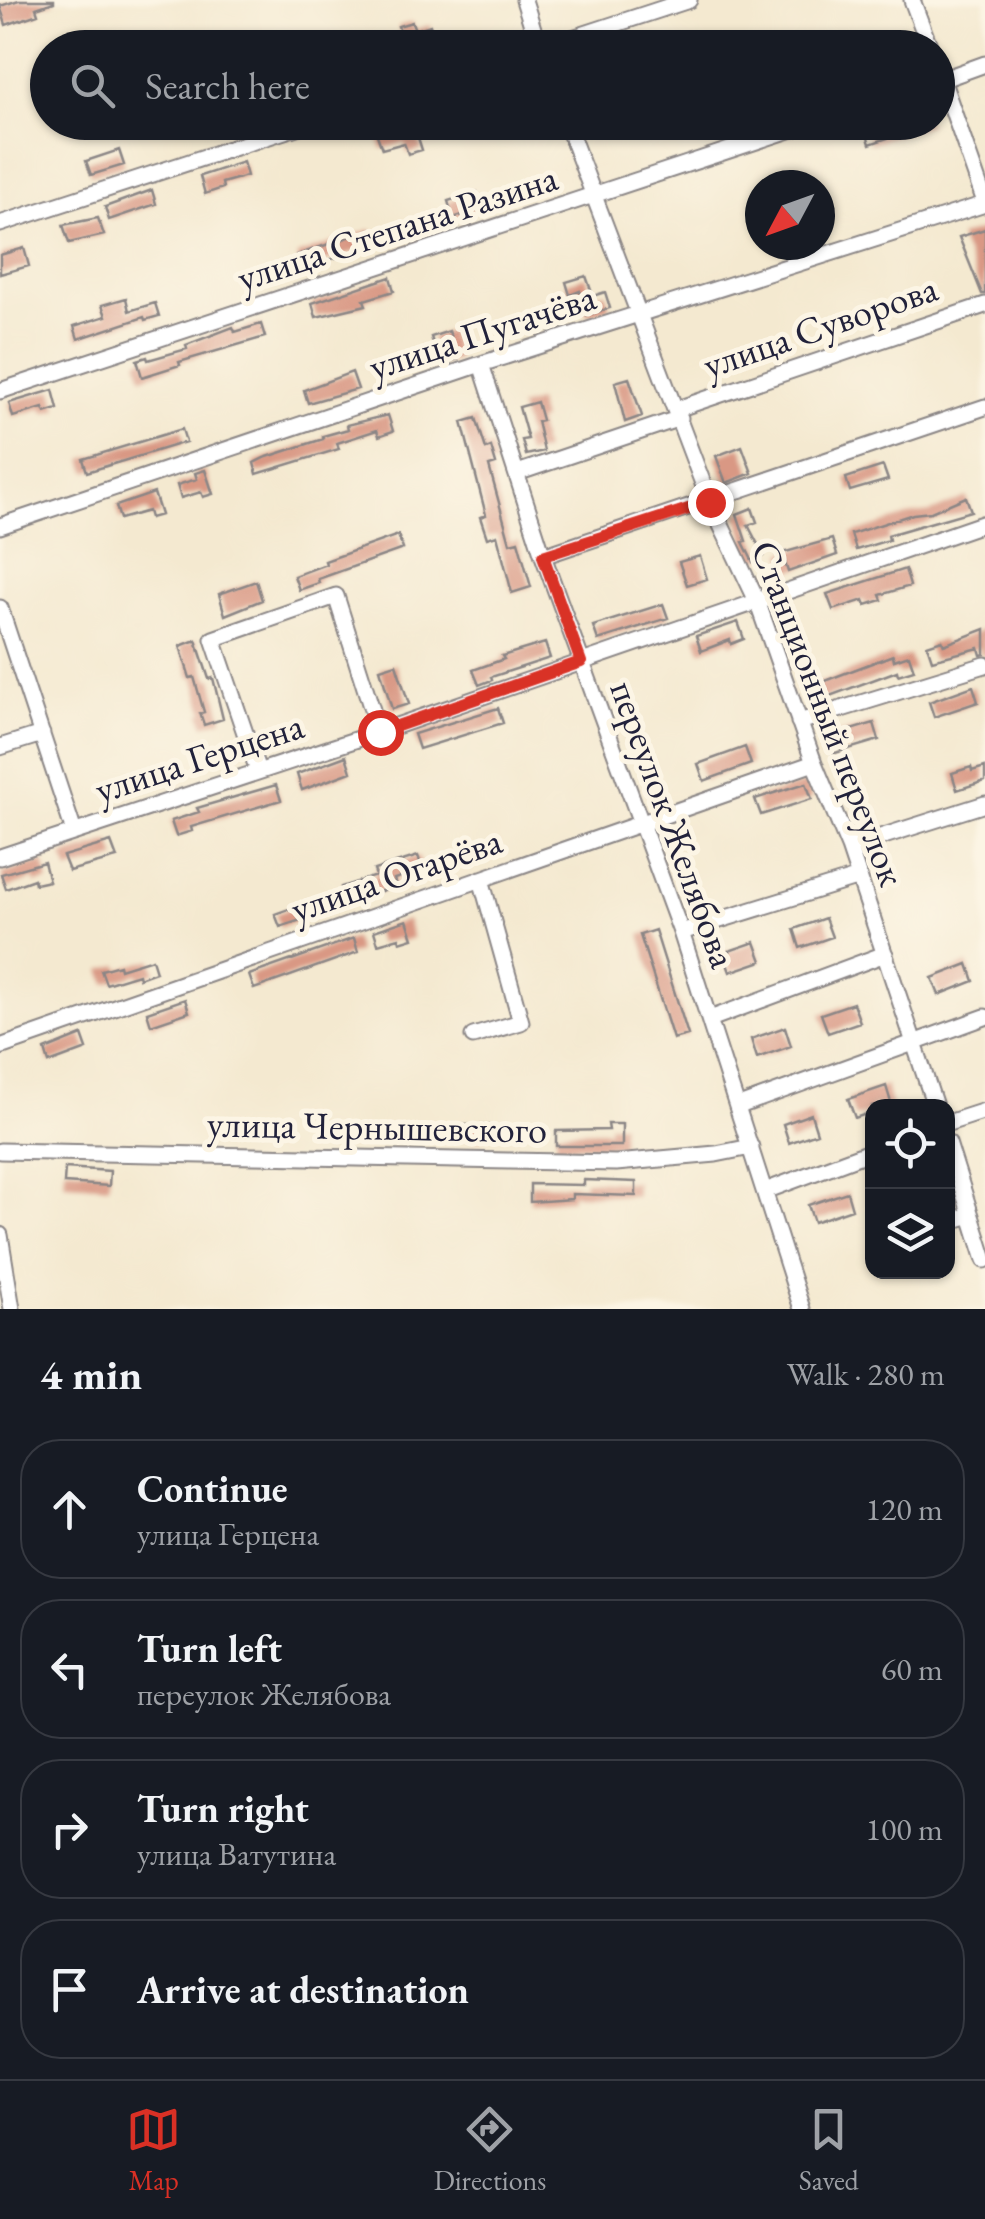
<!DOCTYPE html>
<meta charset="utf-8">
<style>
:root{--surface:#171b24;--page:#20242c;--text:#f1f3f6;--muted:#9ea1a6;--line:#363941;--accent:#d93025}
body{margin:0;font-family:"EB Garamond",serif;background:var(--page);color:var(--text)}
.controls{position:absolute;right:30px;bottom:30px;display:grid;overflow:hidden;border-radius:20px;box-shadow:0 2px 8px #0004}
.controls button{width:90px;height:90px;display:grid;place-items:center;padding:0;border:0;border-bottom:2px solid var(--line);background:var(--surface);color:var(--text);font:50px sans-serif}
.compass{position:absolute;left:745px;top:170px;width:90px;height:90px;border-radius:50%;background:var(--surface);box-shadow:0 2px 8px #0004;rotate:229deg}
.stop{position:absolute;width:30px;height:30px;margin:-22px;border:8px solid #d93025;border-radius:50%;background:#fff}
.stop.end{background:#d93025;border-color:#fff;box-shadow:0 2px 10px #0008}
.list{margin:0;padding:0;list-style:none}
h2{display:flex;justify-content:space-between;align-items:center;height:130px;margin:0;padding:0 40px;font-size:42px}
h2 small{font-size:32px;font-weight:400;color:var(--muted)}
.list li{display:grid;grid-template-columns:65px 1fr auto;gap:30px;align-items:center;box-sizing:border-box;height:140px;margin:0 20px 20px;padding:0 20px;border:2px solid var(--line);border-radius:40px}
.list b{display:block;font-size:38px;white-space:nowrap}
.list p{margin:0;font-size:32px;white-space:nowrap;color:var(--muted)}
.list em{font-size:32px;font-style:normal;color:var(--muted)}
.icon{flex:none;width:55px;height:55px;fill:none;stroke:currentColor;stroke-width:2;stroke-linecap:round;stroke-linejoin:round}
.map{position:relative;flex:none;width:985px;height:1309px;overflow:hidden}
.search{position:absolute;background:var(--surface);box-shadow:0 2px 8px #0004;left:30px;right:30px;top:30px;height:110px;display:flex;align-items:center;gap:25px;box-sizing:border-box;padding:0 35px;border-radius:55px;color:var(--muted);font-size:38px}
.sheet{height:770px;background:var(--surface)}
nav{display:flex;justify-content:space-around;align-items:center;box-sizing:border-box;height:140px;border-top:2px solid var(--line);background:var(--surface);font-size:28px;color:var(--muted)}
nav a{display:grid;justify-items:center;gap:5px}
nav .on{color:var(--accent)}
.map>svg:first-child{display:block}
.building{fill:#d99884}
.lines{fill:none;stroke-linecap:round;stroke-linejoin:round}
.minor-casing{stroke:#8b8686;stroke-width:19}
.minor{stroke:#fff;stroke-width:15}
.route{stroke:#d93025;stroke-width:12}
.labels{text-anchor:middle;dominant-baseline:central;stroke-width:10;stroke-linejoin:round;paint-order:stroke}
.street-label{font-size:38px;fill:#22223b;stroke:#fcf5e5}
</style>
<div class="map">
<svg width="985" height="1309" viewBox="0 0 985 1309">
<rect width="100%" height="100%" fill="#fcf5e5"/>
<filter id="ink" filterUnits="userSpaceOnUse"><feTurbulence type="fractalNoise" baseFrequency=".01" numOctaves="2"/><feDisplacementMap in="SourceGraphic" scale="20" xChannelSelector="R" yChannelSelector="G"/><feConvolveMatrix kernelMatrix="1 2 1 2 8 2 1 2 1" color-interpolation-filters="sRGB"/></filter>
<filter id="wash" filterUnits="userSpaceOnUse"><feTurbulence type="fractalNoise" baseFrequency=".0048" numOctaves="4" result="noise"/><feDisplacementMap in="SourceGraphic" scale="40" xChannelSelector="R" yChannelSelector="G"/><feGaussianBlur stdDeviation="2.25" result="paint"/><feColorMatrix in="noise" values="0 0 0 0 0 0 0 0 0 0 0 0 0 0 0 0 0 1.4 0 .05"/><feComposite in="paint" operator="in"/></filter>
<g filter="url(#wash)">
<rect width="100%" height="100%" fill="#f4e9d0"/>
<g id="blocks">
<path class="building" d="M19,0H54V2L36,8L38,14L6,25L0,6Z
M412,22L415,30L430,25L435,40L404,45L398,26Z
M407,122H413L422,150L408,154L404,143L382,149L376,132Z
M881,122H929V124L870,144L865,128Z
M119,150L124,165L91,175L86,161Z
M243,162L247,176L222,183L223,188L205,194L200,176Z
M152,190L156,204L109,220L105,207Z
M477,192L482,209L453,218L448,201Z
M98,218L104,235L69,243L63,225Z
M372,229L376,245L301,269L297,255Z
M985,229V294H982L959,237Z
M24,248L29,266L0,274V255Z
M586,276L593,296L605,292L610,308L587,315L580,291L570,295L566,282Z
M390,277L394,291L364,300L366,305L316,317L312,303Z
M126,298L129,311L155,303L159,316L145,320L144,317L78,339L74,326L106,316L102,305Z
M261,324L265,337L179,362L180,365L142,377L137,360L147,357L148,360L187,349L186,345L233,327L235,332Z
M449,331L458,359L418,369L414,356L435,349L431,337Z
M352,372L358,389L308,403L304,390Z
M629,378L642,416L625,422L615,382Z
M53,390L58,409L45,413L43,408L13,417L9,403Z
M537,402L542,420L537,421L544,451L526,455L522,440L528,439L519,407Z
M388,415L393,431L379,436L377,430L337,443L339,449L257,474L254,463L264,458L323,439V436L348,429L347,425Z
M476,418L486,449L491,447L496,464L489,466L510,543L518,541L531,587L512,593L497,535L487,538L480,517L486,515L462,422Z
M182,429L186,442L87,472L83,459Z
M742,446L752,473L726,483L716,456Z
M883,466L888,480L850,491L846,478Z
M205,470L213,494L203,497L201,492L181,498L177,485L197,479L195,473Z
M154,493L161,515L150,518L148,511L120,519L116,506Z
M966,497L971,511L888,535L889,540L856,550L851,534L913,514L931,512Z
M752,508L757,522L748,525L764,556L753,562L743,542L746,541L737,514Z
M398,535L403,549L318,579L319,583L299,590L294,576L326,564L325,561Z
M832,539L837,555L788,572L782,553Z
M700,556L707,579L687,585L679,562Z
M905,569L910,586L880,595L882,600L866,605L864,600L833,610L827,594Z
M256,581L262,600L225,615L219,594Z
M663,604L668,618L598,640L593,626Z
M738,622L744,639L731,644L730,640L701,651L696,636Z
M985,629V654L981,655L979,648L932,660L927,645L942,640L944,645Z
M196,640L209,679L213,678L223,719L204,725L200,713L204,712L194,677L190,678L180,646Z
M545,643L550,658L491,677L492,680L479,685L473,670L504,659L502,656Z
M893,655L894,660L909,655L914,670L898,675L897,671L811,703L806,688Z
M396,664L409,704L392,709L380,669Z
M973,686L978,702L934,717L929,702Z
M498,708L503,723L419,749L414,734Z
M874,723L879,740L832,754L827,737Z
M745,747L751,764L704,781L698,764Z
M346,756L351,772L302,790L297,774Z
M971,767L972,771L985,767V781L957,790L952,773Z
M806,783L812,799L761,815L755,799Z
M276,785L281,800L191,827L192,831L176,836L171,821L199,812L197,808Z
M111,842L117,858L69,871L63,856Z
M418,856L423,870L394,879L396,886L346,903L341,887L376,876L374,870Z
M44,862L49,881L35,884L34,879L6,889L1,874Z
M314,900L319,914L280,927L275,914Z
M825,918L832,937L800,948L794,929Z
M407,920L413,938L400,942L399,938L378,944L374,931Z
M655,930L688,1035L673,1039L640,935Z
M354,938L358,952L254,989L249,975Z
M755,942L762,961L730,972L723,953Z
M152,959L156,972L139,978L138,974L106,984L101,970L119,965L120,969Z
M968,964L974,981L939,995L932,978Z
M185,999L189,1012L151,1025L147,1012Z
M853,1003L860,1022L828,1033L821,1014Z
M785,1027L791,1046L757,1058L751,1039Z
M82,1035L87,1049L49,1063L45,1050Z
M886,1086L892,1106H872V1112L855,1118L848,1099Z
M811,1114L817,1133L789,1143L783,1124Z
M456,1123V1125H489L490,1128L484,1130V1139L470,1140V1134L446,1140L443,1126Z
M608,1124H622V1146H556V1131L609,1130Z
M65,1168L110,1171L109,1186L64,1183Z
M584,1180L636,1182V1196L572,1194V1199L530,1202V1184L584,1185Z
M847,1192L852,1209L814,1222L808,1205Z"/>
</g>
</g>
<g filter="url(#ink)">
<use href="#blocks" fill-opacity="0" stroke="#8b8686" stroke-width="2.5"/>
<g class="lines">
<defs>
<path id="minor" d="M524,0L539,48
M912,0L930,48
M542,48L689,0
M938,68L985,202
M938,81L985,64
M566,122L710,502L757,601L814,763L849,847L935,1106
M0,224L312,122
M481,364L543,556L681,932L802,1309
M0,391L814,122
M677,409L985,305
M517,473L680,418
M0,526L481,364L985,204
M543,556L985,407
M0,608L74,832
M799,722L985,665
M0,747L42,734
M258,771L213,639L336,596L379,732
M849,847L985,804
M0,857L379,732L985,523
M681,932L859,877
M710,1019L885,954
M473,1036L521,1022L481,879
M0,1047L814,763
M739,1106L985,1017
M948,1123L985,1111
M948,1143L985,1260
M0,1151L616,1163L716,1154L751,1147
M765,1191L872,1151
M948,1222L970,1215
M0,1235L12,1309"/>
</defs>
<use href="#minor" class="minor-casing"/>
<use href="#minor" class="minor"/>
</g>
</g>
<g class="lines" filter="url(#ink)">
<path class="route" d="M380,732L581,662L543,556L710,502"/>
</g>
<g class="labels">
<g class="street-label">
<text transform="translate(397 227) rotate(-18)">улица Степана Разина</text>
<text transform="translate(820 326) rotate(-19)">улица Суворова</text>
<text transform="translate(482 331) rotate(-18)">улица Пугачёва</text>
<text transform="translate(829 713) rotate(69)">Станционный переулок</text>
<text transform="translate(199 757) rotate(-18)">улица Герцена</text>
<text transform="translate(674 824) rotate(70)">переулок Желябова</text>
<text transform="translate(396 874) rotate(-19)">улица Огарёва</text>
<text transform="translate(377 1126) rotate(1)">улица Чернышевского</text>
</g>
</g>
</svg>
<div class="controls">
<button><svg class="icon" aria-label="locate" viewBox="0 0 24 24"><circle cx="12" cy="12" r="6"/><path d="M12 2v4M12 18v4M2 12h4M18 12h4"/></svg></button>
<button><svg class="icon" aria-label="layers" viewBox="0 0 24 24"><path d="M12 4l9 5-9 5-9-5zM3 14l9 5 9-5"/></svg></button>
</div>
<svg class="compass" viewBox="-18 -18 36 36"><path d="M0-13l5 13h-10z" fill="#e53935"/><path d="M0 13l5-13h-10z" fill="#9ea1a6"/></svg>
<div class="stop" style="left:380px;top:732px"></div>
<div class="stop end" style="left:710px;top:502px"></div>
<div class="search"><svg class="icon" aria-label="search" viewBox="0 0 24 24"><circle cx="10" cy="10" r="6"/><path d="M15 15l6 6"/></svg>Search here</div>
</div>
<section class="sheet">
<h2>4 min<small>Walk · 280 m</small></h2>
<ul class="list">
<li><svg class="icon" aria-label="ahead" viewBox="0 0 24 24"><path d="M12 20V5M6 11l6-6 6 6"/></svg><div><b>Continue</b><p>улица Герцена</p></div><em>120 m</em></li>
<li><svg class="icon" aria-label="left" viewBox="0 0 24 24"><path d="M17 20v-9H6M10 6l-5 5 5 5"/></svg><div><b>Turn left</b><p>переулок Желябова</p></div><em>60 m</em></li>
<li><svg class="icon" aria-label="right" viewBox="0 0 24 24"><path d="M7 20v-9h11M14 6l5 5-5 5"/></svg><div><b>Turn right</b><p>улица Ватутина</p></div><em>100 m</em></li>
<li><svg class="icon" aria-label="arrive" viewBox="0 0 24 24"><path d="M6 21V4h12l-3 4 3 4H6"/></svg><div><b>Arrive at destination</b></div></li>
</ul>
</section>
<nav>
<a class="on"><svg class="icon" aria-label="map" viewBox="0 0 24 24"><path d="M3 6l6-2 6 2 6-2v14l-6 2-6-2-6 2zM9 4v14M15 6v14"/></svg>Map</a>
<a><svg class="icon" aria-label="directions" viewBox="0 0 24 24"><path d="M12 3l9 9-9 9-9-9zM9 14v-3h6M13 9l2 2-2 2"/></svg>Directions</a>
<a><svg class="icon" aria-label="saved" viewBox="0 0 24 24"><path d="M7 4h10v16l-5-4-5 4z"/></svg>Saved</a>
</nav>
